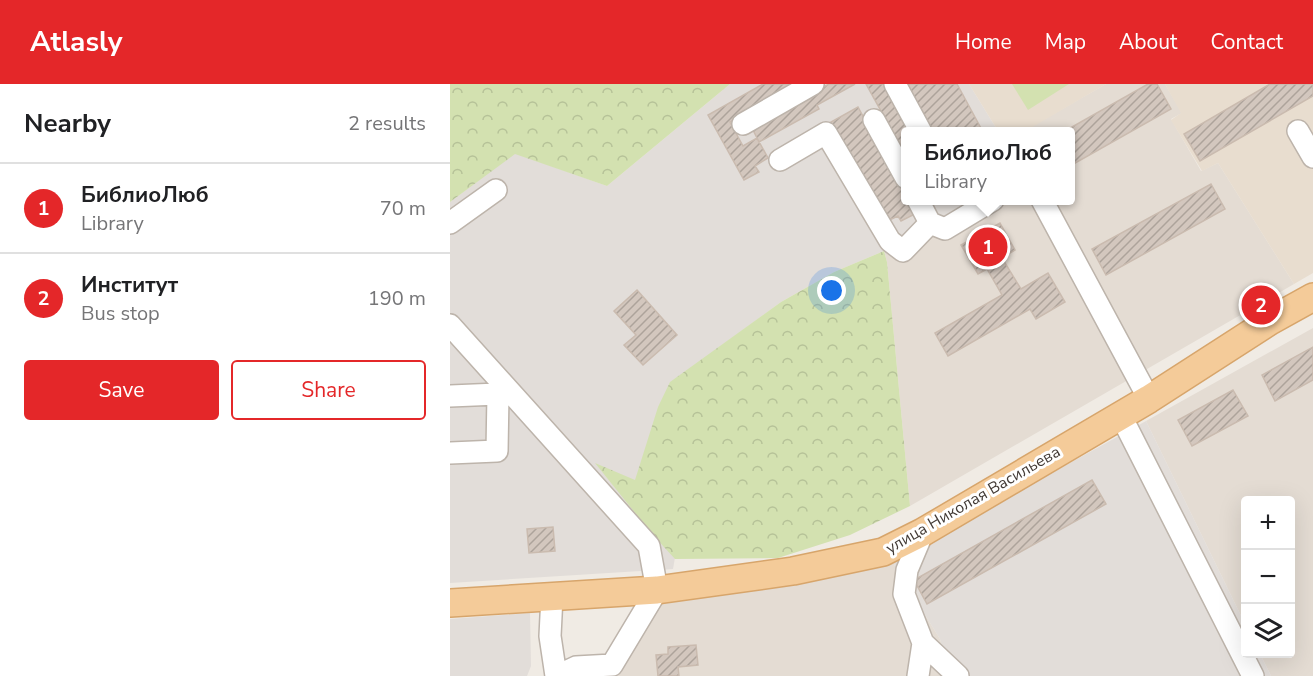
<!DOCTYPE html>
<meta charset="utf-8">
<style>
:root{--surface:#fff;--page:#f6f6f6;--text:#202124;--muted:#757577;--line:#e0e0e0;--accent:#e42729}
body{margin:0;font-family:"Nunito Sans",sans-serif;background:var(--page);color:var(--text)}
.controls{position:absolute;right:18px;bottom:18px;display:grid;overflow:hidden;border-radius:6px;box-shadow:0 6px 24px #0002}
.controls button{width:54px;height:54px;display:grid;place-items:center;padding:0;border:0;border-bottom:2px solid var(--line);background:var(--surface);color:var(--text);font:30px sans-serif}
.you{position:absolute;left:382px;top:207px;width:21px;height:21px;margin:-15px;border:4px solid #fff;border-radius:50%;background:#1a73e8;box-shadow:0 0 0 9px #1a73e833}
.badge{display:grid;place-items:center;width:39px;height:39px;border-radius:50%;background:var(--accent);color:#fff;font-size:20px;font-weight:700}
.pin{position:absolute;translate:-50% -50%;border:3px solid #fff;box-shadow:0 2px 6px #0006}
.popup{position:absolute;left:451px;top:43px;width:174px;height:78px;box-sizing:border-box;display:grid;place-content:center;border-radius:6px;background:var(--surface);filter:drop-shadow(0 2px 4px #0005);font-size:20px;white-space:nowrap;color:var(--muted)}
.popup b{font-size:22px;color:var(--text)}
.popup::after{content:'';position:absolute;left:50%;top:100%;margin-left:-12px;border:12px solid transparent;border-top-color:var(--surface)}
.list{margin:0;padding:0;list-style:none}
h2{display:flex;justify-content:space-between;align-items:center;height:78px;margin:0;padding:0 24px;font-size:26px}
h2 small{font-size:20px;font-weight:400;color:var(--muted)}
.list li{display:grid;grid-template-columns:39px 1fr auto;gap:18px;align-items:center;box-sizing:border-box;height:90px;padding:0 24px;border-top:2px solid var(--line)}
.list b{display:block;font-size:22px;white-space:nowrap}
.list p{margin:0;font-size:20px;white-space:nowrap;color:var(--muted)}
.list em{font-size:20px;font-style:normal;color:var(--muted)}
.actions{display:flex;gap:12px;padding:18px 24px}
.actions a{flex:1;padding:14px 0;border:2px solid var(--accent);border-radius:6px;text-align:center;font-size:21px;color:var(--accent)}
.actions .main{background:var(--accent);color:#fff}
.icon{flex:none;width:33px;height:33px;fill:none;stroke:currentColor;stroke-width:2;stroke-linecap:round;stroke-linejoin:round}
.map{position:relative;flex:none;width:863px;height:592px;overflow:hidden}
header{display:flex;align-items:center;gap:36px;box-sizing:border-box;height:84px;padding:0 30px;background:var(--accent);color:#fff}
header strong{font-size:28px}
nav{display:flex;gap:33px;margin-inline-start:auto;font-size:21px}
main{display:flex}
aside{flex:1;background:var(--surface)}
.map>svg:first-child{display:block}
.residential{fill:#e4dcd3}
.industrial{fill:#e2ddd9}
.education{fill:#e8ddcf}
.forest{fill:url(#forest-crowns)}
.pitch{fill:#d3e1b0}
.building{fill:url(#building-hatch);stroke:#cabbaf;stroke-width:1.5}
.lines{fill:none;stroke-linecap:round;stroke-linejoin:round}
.minor-casing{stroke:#bdb4ab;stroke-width:24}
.major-casing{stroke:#d7a56b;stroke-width:30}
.minor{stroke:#fff;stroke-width:21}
.major{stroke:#f4cb99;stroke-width:27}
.labels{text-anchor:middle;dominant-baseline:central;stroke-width:6;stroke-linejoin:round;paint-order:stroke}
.street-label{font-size:16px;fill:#423a35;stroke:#fff}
</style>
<header>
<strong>Atlasly</strong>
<nav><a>Home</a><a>Map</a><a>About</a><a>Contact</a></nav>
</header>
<main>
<aside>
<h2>Nearby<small>2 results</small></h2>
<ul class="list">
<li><span class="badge">1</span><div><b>БиблиоЛюб</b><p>Library</p></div><em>70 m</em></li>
<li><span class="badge">2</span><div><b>Институт</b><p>Bus stop</p></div><em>190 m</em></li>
</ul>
<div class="actions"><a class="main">Save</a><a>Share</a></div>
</aside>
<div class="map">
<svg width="863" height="592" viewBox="0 0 863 592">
<defs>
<pattern id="forest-crowns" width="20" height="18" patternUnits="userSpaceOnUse" patternTransform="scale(1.5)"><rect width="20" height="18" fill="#d3e1b0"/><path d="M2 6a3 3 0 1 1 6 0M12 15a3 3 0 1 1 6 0" fill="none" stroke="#b6c298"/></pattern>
<pattern id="building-hatch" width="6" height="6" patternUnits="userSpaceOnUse" patternTransform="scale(1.5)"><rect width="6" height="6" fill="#d3c7be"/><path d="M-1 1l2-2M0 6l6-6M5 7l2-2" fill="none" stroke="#ada39b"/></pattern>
</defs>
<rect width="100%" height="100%" fill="#f0ebe4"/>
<path class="residential" d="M656,0H715L732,29L721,35L751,87L768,79L844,200L460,422L437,178L434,167L533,117L620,116V48L574,47Z
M863,244V592H821L810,570H840V416H796L795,540L696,337Z
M442,477L490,555L500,592H129L136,587L173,584L213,517Z"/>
<path class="industrial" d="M280,0H519L548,47L456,48V116L533,117L434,167L384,188L331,218L260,270L223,485L0,499V118L65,69L157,102Z
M696,337L795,540L796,570H810L821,592H500L490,555L442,477Z
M80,529L81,582L77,592H0V535Z"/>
<path class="education" d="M519,0H656L574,48L548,47Z
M715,0H863V189L844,200L768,79L752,87L721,36L731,29Z"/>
<path class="forest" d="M0,0H280L157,102L65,70L0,118Z
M434,167L437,178L460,422L400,451L328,474L225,475L202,450L145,379L185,396L208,323L220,298L331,218L384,188Z"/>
<path class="pitch" d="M562,0H619L578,26Z"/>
<path class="building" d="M313,0H348L280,38L293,62L307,54L318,74L305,82L309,88L294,96L258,31Z
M379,0H405L367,21L369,25L309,58L301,42Z
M416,0H435L462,48H456V72Z
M456,0H507L533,48H483Z
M698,0H707L721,25L620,82V48H613Z
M820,0H863V12L750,77L734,50Z
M408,23L456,111V116H458L465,130L451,137L448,132L435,138L381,38Z
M761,100L775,125L656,191L642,165Z
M550,139L565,166L552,174L571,205L598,189L615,218L586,235L580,225L498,272L485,249L552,211L537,185L528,190L511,161Z
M187,206L227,251L193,281L174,261L186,251L164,227Z
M863,263V296L825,317L812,291Z
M783,306L798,332L742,362L728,336Z
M642,396L656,420L477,520L464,496Z
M103,443L105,467L79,469L77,445Z
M246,561L248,581L228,583L229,592H208L206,571L218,570V563Z"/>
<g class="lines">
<defs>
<path id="minor" d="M445,0L471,48
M424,36L456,94
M293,40L363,0
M848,47L863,73
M330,76L376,49L440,157L453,167L480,139
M468,116L480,139L495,145L543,116
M592,116L699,315
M0,139L46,106
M0,241L199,462L207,506L162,581L126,583L107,592
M0,312L48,310L47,367L0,369
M670,330L803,592
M102,512L100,552L106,592
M473,559L508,592
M468,592L473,559L454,510L457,486L473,448"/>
<path id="major" d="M0,519L207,506L343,487L433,468L473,448L699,315L820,237L863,213"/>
</defs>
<use href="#minor" class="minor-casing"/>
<use href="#major" class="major-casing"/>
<use href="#minor" class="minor"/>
<use href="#major" class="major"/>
</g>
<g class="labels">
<g class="street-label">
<text transform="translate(523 416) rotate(-30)">улица Николая Васильева</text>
</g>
</g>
</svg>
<div class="controls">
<button>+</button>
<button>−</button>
<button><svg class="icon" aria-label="layers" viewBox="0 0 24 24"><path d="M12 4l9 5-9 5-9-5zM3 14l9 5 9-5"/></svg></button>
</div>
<div class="you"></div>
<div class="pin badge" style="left:538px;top:163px">1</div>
<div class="popup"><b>БиблиоЛюб</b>Library</div>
<div class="pin badge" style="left:811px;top:221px">2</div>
</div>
</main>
